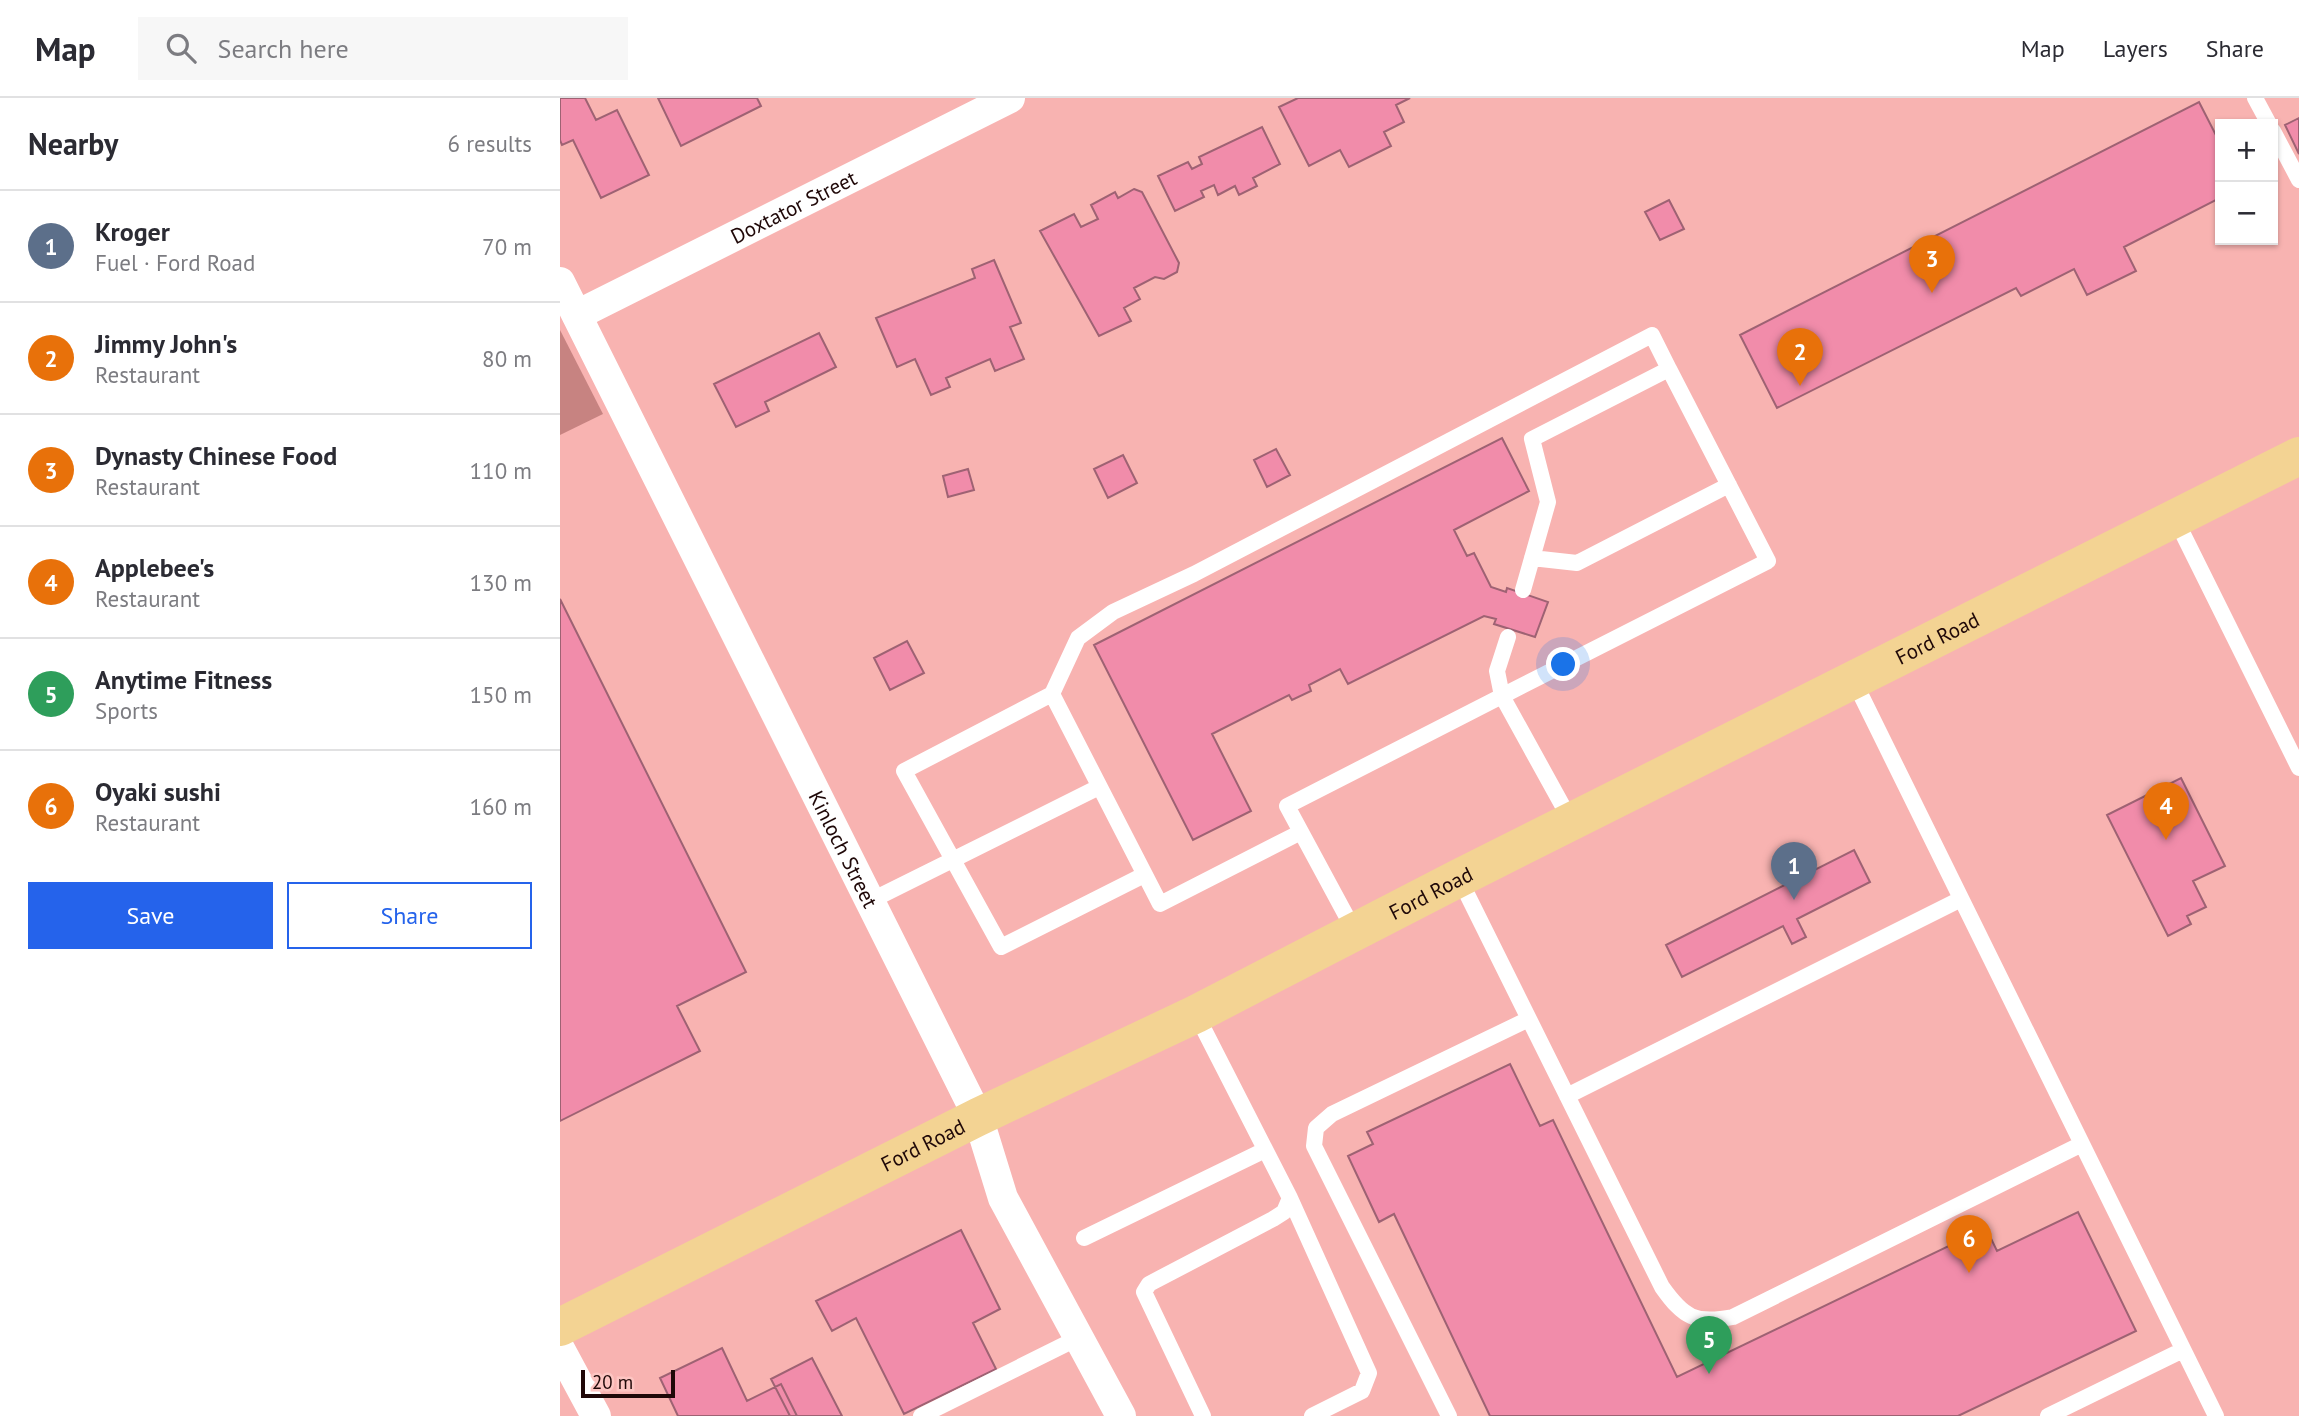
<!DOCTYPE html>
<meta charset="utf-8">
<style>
:root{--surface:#fff;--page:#f7f7f7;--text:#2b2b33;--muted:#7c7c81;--line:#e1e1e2;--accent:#2563eb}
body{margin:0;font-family:"PT Sans",sans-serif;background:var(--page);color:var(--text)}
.controls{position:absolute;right:21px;top:21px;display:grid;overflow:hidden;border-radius:0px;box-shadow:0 2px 5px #0004}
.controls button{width:63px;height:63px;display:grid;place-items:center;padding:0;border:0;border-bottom:2px solid var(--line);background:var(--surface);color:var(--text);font:35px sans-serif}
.scale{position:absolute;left:21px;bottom:18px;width:94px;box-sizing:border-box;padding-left:7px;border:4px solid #1f0808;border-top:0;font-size:19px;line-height:24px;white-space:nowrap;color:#1f0808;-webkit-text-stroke:5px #fdc5c2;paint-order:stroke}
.you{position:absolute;left:1004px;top:567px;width:24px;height:24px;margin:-18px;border:5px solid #fff;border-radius:50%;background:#1a73e8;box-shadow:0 0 0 10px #1a73e833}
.badge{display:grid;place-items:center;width:46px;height:46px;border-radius:50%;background:var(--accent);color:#fff;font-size:23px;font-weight:700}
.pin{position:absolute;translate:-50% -58px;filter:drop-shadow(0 2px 4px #0008)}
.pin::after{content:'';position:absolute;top:37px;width:24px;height:21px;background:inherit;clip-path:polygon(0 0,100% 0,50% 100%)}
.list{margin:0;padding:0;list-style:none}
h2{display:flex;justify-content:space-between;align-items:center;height:91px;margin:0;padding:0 28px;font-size:30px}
h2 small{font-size:23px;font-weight:400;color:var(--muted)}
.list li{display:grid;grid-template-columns:46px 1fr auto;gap:21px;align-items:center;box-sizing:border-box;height:112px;padding:0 28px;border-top:2px solid var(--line)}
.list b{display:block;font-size:26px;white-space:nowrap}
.list p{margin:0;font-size:23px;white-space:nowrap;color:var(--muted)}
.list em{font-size:23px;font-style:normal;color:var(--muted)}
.actions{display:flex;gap:14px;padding:21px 28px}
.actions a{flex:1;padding:16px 0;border:2px solid var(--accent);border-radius:0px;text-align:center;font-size:24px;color:var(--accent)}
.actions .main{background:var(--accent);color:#fff}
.icon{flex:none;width:38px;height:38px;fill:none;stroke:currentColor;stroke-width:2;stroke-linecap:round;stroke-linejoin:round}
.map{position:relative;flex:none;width:1739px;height:1318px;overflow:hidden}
header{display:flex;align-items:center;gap:42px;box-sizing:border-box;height:98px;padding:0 35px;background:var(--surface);border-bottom:2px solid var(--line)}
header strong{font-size:33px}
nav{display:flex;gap:38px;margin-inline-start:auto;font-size:24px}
.search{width:490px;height:63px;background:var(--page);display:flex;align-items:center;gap:18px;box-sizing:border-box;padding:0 24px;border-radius:0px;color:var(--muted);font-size:26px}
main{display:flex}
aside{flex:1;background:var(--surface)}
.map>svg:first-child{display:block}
.green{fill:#c78381}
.building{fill:#f18caa;stroke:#9e6273;stroke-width:2}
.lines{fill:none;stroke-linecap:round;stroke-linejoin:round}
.service{stroke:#fff;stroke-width:16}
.minor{stroke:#fff;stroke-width:30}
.primary{stroke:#f3d393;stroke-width:38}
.labels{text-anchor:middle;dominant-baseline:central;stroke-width:5;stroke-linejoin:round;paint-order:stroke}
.street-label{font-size:21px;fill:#1f0808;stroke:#fdc5c2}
</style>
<header>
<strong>Map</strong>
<div class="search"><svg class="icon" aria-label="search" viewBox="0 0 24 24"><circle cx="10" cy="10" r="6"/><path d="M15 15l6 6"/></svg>Search here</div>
<nav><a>Map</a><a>Layers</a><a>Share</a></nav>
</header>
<main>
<aside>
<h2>Nearby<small>6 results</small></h2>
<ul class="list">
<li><span class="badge" style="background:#5c6f8a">1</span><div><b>Kroger</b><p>Fuel · Ford Road</p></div><em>70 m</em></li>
<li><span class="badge" style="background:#e8710a">2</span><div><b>Jimmy John's</b><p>Restaurant</p></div><em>80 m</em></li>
<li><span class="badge" style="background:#e8710a">3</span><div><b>Dynasty Chinese Food</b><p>Restaurant</p></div><em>110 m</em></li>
<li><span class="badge" style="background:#e8710a">4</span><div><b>Applebee's</b><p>Restaurant</p></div><em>130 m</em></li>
<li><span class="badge" style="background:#2e9e5b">5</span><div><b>Anytime Fitness</b><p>Sports</p></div><em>150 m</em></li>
<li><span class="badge" style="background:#e8710a">6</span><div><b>Oyaki sushi</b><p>Restaurant</p></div><em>160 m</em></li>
</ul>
<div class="actions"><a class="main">Save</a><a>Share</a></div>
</aside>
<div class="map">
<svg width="1739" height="1318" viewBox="0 0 1739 1318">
<rect width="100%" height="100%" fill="#f8b3b1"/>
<path class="green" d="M0,232L43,316L0,337Z"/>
<path class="building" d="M0,0H25L36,22L57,12L89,77L41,100L13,42L2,47L0,42Z
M98,0H197L201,8L121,48Z
M738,0H850L836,7L844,24L824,34L831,48L789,69L780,52L749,68L719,9Z
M1639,4L1660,45V100L1564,149L1576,173L1527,197L1514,171L1461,198L1456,190L1217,310L1180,237Z
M1739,20V56L1725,27Z
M702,29L720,66L693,80L697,88L679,97L675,88L658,97L654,87L641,93L644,99L615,113L598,78L628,64L632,71L642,66L639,59Z
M574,91L582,94L619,165L617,174L604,181L595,179L574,190L580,201L564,210L571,223L539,238L480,133L514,116L521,129L538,121L531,107L555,94L558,100Z
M1109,102L1124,131L1100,142L1085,114Z
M434,162L461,225L450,229L464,261L435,273L430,261L386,280L390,289L371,297L355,261L337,269L316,220L415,180L412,171Z
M259,235L276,269L205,304L209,313L176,329L154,286Z
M942,340L969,393L894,432L907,458L914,455L931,489L946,494L947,490L988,504L975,539L934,526L936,521L924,518L788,586L780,571L749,587L751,593L732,602L729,597L652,636L691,713L633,742L534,547Z
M716,351L730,377L707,389L694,362Z
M563,357L577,385L548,400L534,371Z
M408,371L414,392L388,399L383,378Z
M0,501L186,874L117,908L140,953L0,1023Z
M347,543L364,575L330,592L314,560Z
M1621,680L1665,768L1633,783L1646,809L1627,818L1631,826L1608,838L1547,717Z
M1294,752L1310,784L1237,821L1246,839L1232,846L1223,828L1122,879L1106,847Z
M950,966L980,1028L993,1022L1117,1279L1426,1130L1437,1153L1518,1114L1576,1233L1398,1318H930L834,1116L819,1124L788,1058L813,1046L807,1034Z
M401,1132L440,1211L413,1225L436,1271L344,1316L296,1220L272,1233L256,1203Z
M162,1250L187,1303L221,1286L237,1318H118L100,1280Z
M252,1260L282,1318H230L211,1281Z"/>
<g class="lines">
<path class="service" d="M1695,0L1709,26
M1713,33L1739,82
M1615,420L1739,670
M972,460L1017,465L1169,387
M963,492L988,404L972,341L1109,271L1208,463L942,598L1011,723
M1293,581L1656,1318
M492,596L518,540L553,514L634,476L1092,237L1109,271
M584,777L441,849L344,673L492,596L600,806L741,734
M899,780L1102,1189C1124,1220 1135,1226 1173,1219L1522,1046
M310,803L539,689
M795,834L727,708L942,598L937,573L948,539
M636,916L730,1100L809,1275L802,1293L752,1318
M1007,998L1401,801
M524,1140L705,1052
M361,1318L518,1240
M643,1318L584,1194L589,1186L713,1121L724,1114L730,1100
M889,1318L754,1048L756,1030L772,1016L969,921
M1488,1318L1623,1252"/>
<g class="minor">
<path id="s1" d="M0,184L418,1019L443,1100L561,1318"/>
<path id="s2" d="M17,217L450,0"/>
<path d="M0,1251L36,1318"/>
</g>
<path class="primary" id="s3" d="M0,1229L418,1019L636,916L899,780L1739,358"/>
</g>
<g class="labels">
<g class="street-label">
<text stroke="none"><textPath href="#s2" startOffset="242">Doxtator Street</textPath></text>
<text stroke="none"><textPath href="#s3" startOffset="1540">Ford Road</textPath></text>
<text stroke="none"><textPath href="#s1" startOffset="634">Kinloch Street</textPath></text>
<text stroke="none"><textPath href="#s3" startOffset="973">Ford Road</textPath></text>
<text stroke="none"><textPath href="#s3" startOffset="406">Ford Road</textPath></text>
</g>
</g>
</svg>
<div class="controls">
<button>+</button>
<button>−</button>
</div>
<div class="scale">20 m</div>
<div class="you"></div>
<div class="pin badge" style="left:1234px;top:802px;background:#5c6f8a">1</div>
<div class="pin badge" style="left:1240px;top:288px;background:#e8710a">2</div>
<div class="pin badge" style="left:1372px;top:195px;background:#e8710a">3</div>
<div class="pin badge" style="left:1606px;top:742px;background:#e8710a">4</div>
<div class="pin badge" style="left:1149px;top:1276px;background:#2e9e5b">5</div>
<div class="pin badge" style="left:1409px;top:1175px;background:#e8710a">6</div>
</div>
</main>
